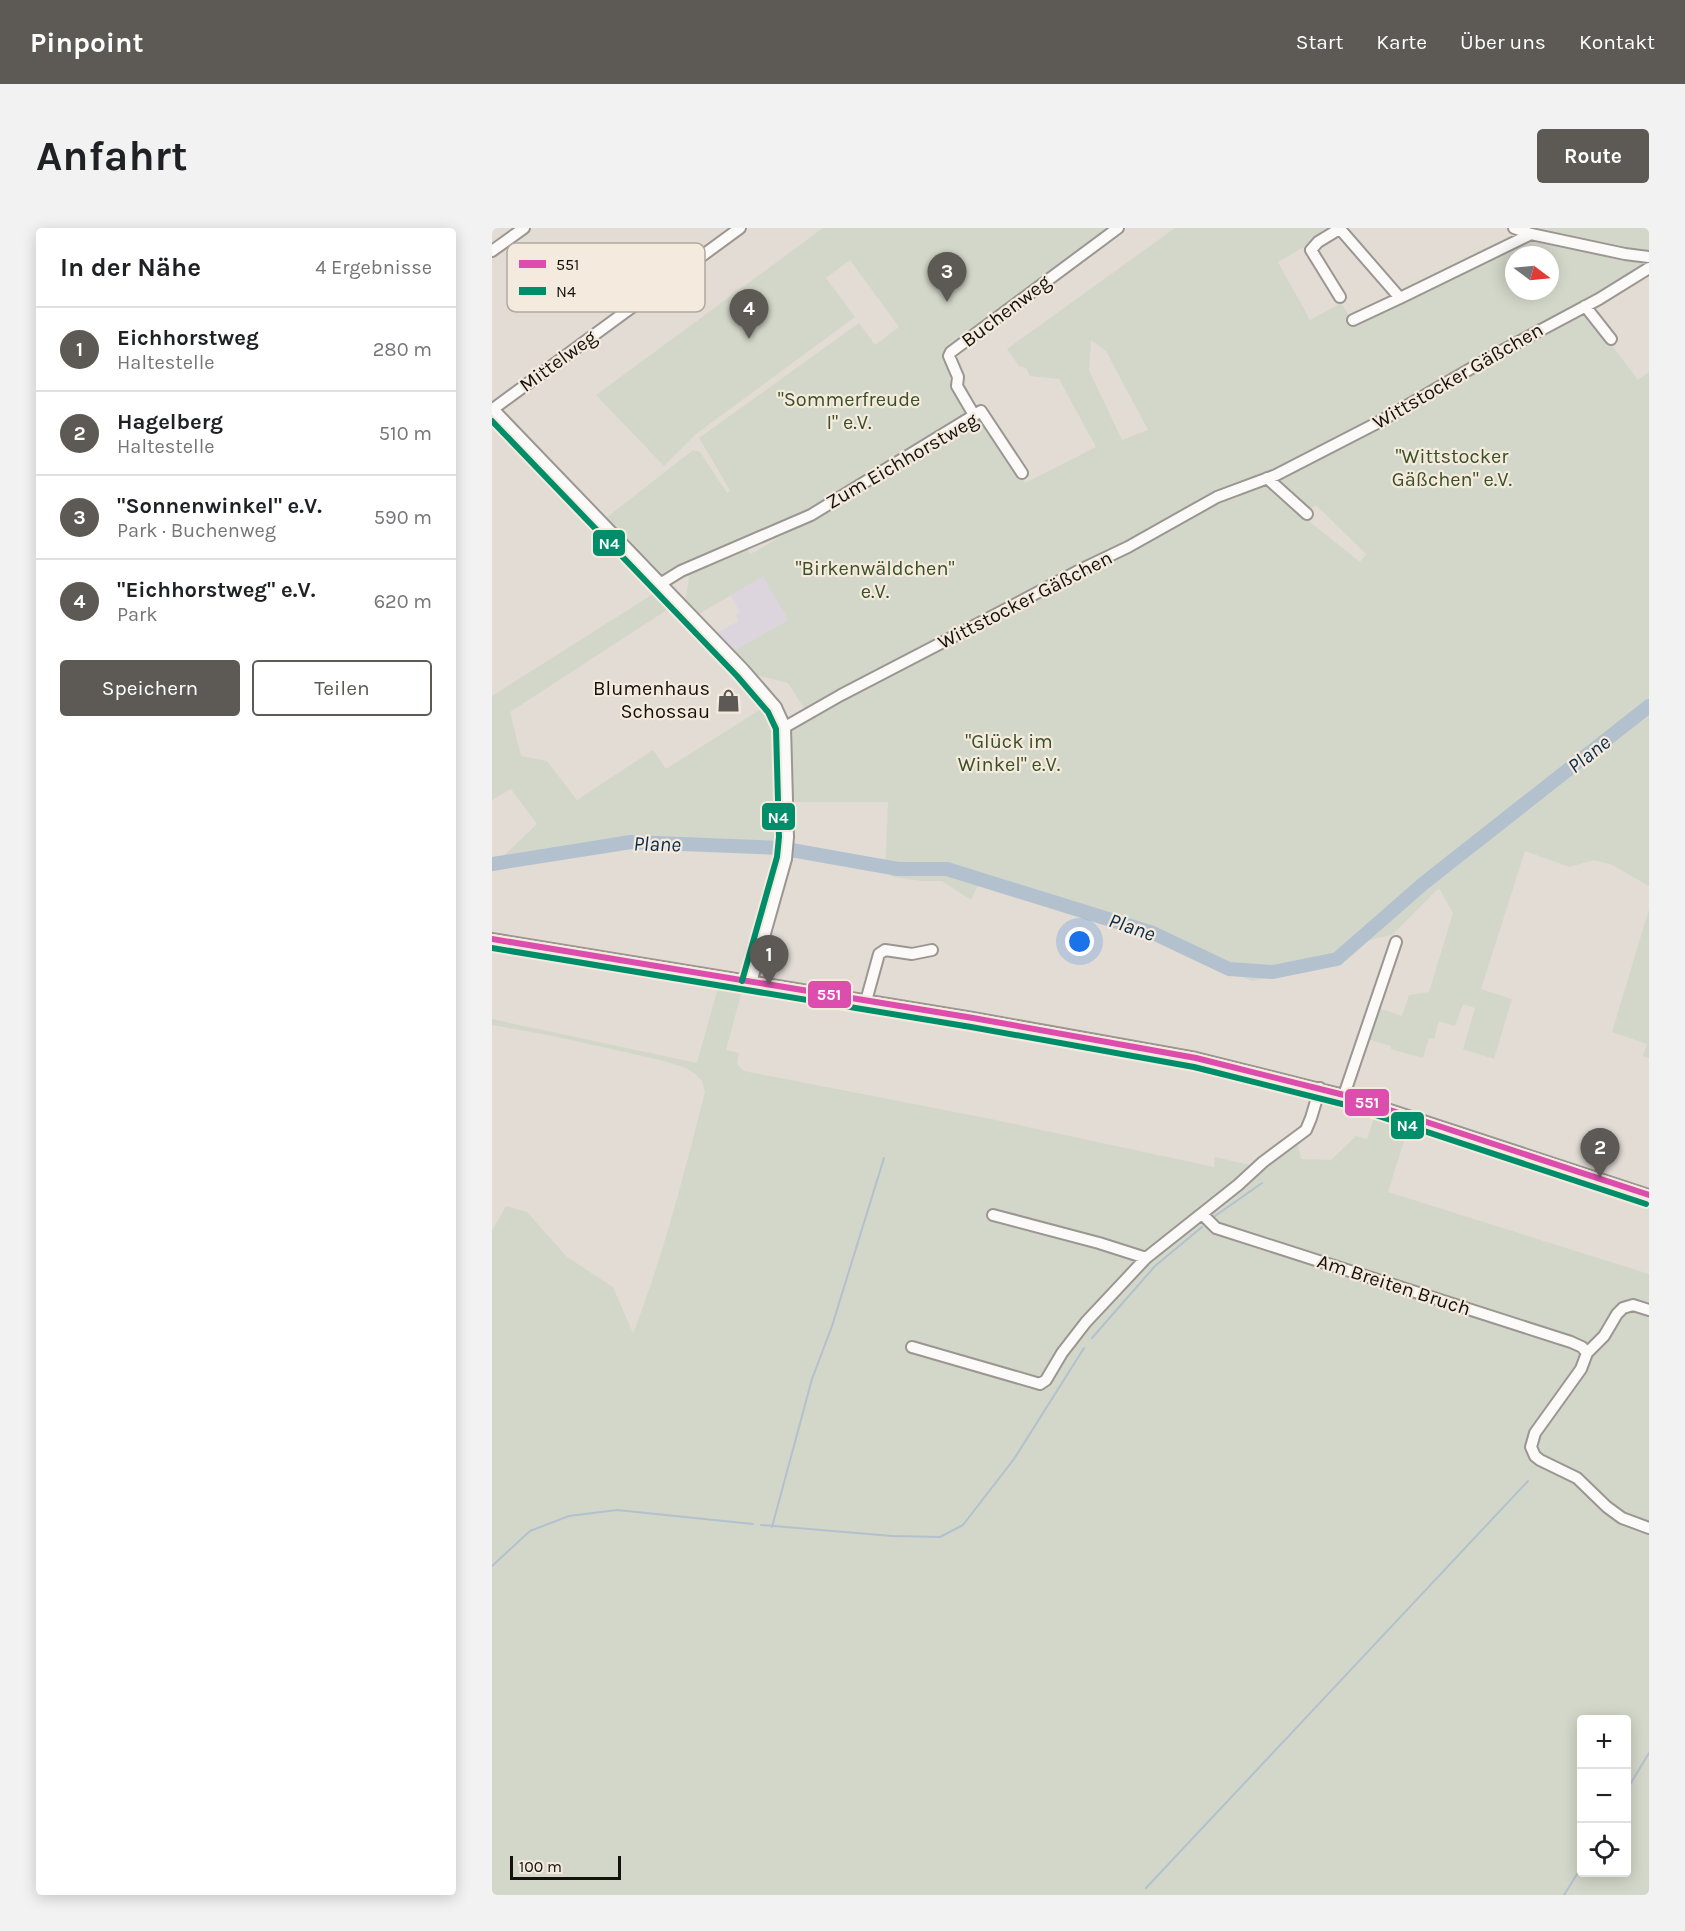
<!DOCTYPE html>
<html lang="de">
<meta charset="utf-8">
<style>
:root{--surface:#fff;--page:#f2f2f2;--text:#202124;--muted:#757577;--line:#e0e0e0;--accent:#5d5954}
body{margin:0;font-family:Karla,sans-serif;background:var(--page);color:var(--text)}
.controls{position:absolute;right:18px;bottom:18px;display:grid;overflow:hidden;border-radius:6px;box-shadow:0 3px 15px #0003}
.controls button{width:54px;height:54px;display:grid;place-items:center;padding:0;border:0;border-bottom:2px solid var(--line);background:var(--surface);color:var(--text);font:30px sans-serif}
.compass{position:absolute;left:1013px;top:18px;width:54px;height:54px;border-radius:50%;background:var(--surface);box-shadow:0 3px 15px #0003;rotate:106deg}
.scale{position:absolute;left:18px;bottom:15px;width:111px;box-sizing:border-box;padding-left:6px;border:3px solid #15120e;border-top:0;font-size:16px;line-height:21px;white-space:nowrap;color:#15120e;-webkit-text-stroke:4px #f4eadd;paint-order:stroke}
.you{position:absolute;left:588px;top:714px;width:21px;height:21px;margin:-15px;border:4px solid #fff;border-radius:50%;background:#1a73e8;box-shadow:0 0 0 9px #1a73e833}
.badge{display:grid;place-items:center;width:39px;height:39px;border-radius:50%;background:var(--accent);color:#fff;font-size:20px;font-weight:700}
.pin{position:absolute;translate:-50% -50px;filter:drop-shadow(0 2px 3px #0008)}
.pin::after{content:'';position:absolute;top:32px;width:21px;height:18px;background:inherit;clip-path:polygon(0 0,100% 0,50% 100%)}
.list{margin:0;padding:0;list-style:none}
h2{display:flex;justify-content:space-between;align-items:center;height:78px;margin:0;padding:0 24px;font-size:26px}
h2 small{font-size:20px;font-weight:400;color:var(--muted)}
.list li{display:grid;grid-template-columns:39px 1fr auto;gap:18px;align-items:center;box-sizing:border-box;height:84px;padding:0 24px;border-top:2px solid var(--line)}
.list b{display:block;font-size:22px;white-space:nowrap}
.list p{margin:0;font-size:20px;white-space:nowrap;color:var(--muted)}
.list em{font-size:20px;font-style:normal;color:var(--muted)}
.actions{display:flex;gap:12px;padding:18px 24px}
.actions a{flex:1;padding:14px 0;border:2px solid var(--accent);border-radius:6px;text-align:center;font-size:21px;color:var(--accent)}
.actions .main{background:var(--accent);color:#fff}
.icon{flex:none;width:33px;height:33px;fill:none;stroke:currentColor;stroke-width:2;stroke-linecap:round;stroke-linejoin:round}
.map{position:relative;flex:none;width:1157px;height:1667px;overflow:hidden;border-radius:6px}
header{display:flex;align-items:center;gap:36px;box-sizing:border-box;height:84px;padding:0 30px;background:var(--accent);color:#fff}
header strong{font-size:28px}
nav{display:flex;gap:33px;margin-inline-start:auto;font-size:21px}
.intro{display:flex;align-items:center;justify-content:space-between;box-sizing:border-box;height:144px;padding:0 36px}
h1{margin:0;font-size:42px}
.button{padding:15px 27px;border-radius:6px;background:var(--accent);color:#fff;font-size:21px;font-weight:700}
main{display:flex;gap:36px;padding:0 36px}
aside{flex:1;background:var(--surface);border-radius:6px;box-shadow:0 3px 15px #0003}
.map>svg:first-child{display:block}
.commercial{fill:#ddd5de}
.green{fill:#d3d7c9;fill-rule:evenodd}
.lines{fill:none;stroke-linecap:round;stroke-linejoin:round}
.stream{stroke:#b3c1cf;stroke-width:2}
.river{stroke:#b3c1cf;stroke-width:14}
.minor-casing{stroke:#9b9691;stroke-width:14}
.minor{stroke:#fbfaf9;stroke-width:10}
.bus-1-casing{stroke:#f4eadd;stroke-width:10}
.bus-2-casing{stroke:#f4eadd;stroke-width:10}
.bus-1{stroke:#dd4dae;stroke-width:6}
.bus-2{stroke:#008d6a;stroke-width:6}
.labels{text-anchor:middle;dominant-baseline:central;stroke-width:4.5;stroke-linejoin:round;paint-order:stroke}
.street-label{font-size:20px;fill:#15120e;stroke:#f4eadd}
.park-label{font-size:20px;fill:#395025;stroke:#f4eadd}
.poi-label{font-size:20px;fill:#15120e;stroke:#f4eadd;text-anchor:end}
.water-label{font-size:21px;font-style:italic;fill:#082b4c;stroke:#f4eadd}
.key{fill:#f4eadd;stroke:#b1a99f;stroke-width:1.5}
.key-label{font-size:16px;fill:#15120e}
.line-badge{stroke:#f4eadd;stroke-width:2}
.badge-label{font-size:16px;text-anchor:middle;font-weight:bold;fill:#fff}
</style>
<header>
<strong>Pinpoint</strong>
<nav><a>Start</a><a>Karte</a><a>Über uns</a><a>Kontakt</a></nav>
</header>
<div class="intro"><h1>Anfahrt</h1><a class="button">Route</a></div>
<main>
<aside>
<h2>In der Nähe<small>4 Ergebnisse</small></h2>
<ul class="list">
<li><span class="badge">1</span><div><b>Eichhorstweg</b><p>Haltestelle</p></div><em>280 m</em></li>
<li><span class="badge">2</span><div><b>Hagelberg</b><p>Haltestelle</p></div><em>510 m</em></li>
<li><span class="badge">3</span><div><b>&quot;Sonnenwinkel&quot; e.V.</b><p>Park · Buchenweg</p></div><em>590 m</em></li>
<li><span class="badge">4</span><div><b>&quot;Eichhorstweg&quot; e.V.</b><p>Park</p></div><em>620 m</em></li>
</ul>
<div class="actions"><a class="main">Speichern</a><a>Teilen</a></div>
</aside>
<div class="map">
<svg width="1157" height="1667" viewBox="0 0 1157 1667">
<rect width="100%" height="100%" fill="#e2dcd5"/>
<path class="commercial" d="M271,347L296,392L240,424L224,405L247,393L244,387L248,384L238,367Z"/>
<path class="green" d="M331,0H622L451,126L463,147L457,151L476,183L324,281L217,325L169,349L114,296V290L201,222L208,224L235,265L238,262L207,210L367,95L383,117L407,99L358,32L334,50L363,89L204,206L172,238L104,167Z
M683,0H845L786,34L818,92L849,75L863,96L1035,10V0H1157V32L1155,38L878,195L314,483L296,455L264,447L240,424L296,392L271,348L204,388L193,373L197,350L195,344L243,326L254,319L258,326L264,323L490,191L533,255L604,219L567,151L538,148L534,140L527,138L515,121ZM1022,27H1058V63H1022ZM599,112L614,123L656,202L630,212L597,142Z
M1093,82L1146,152L1157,144V478L1153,481L1157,479V658L1118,636L1102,632L1077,639L1033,623L989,761L1020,771L1002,831L971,821L983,780L971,776L963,798L947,793L942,811L937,810L931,830L899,821V818L875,811L886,780L910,788L917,767L937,764L961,685L947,660L900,707L869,714L848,730V737L760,753L653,707L577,681L487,655L479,672L450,653H430L401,649L393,643L396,574H299L296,501L317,487L752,260L776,256L818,294L868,334L874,326L824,277L819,280L811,277L784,253L785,250L804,243Z
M169,361L184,376L18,484L29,528L55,533L85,572L161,522L174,541L277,476L288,498L291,623L139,615L0,639L45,596L19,561L0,572V468Z
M1157,681V830L1151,828L1155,816L1120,804Z
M227,756L251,759L234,822L247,825L245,836L252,843L499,891L722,939L723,929L771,940L805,913L809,931L839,932L864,908L875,911L883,887L917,897L896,964L1157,1046V1667H0V1003L14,978L35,984L75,1029L121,1059L141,1105C172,1027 192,945 213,864L210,853L203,846L194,840L172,833L61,808L0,797V791L205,835ZM1090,1492H1134V1644H1090Z"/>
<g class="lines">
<path class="stream" d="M723,988L770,955
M600,1110L663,1038L710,999
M269,1297L400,1308L448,1309L471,1297L522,1231L592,1120
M280,1299L320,1151L340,1098L392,930
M0,1338L38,1303L77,1288L125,1282L261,1296
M1134,1563L1157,1525
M654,1660L1036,1253
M0,1666L1,1667
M1072,1667L1090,1638"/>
<path class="river" d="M0,636L139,614L288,620L406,641H455L661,705L737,741L781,744L845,731L932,655L1157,478"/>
<defs>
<path id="minor" d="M1022,0L1039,6L1133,26L1157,29
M848,1L908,70L1039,6
M0,23L32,0
M848,69L819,22L826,14L849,0
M1093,78L1119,111
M861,92L908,70
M0,180L252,442L284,479L293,499L296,609L294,631L259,755
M1,181L248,0
M482,187L465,158L466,149L457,128L459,124L626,0
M775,250L815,286
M168,356L189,343L319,287L489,183L530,245
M293,499L349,467L503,387L590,341L636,319L725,269L784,247L885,195L1004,126L1107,71L1157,40
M0,711L481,790L704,830L852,867L1157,967
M374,773L387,726L393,722L420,726L440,722
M852,867L904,714
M710,986L724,1000L1079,1114L1090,1119L1095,1125
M501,987L607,1015L654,1030
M1157,1082L1141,1077L1131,1080L1125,1086L1112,1108L1095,1125L1089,1141L1043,1205L1039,1219L1043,1228L1048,1232L1085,1250L1115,1279L1130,1290L1157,1300
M420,1119L548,1156L554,1152L570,1125L594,1094L654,1030L746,957L771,934L814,902L819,890L828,860"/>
</defs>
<use href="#minor" class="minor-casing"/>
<use href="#minor" class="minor"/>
<defs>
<path id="bus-1" d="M0,711L481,790L704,830L852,867L1157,967"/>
<path id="bus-2" d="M0,193L245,448L276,484L284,501L287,609L285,629L250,753
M0,720L479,799L702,839L850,876L1154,976"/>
</defs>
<use href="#bus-1" class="bus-1-casing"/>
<use href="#bus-2" class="bus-2-casing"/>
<use href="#bus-1" class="bus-1"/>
<use href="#bus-2" class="bus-2"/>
</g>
<defs>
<symbol id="shop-bare" viewBox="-9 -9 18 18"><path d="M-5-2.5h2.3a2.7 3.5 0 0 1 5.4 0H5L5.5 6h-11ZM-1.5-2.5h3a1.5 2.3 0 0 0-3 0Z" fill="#5d5954" stroke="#f4eadd" stroke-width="2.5" paint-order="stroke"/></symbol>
</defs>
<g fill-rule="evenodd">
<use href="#shop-bare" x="220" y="456" width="33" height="33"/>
</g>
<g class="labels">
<g class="street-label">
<text transform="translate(514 83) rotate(-37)">Buchenweg</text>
<text transform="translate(66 133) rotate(-36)">Mittelweg</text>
<text transform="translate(966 148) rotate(-30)">Wittstocker Gäßchen</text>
<text transform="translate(410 233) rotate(-30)">Zum Eichhorstweg</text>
<text transform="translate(533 372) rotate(-27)">Wittstocker Gäßchen</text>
<text transform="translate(902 1057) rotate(18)">Am Breiten Bruch</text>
</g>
<g class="park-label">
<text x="357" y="171">"Sommerfreude<tspan x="357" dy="23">I" e.V.</tspan></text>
<text x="960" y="228">"Wittstocker<tspan x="960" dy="23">Gäßchen" e.V.</tspan></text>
<text x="383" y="340">"Birkenwäldchen"<tspan x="383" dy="23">e.V.</tspan></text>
<text x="517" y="513">"Glück im<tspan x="517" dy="23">Winkel" e.V.</tspan></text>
</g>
<g class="poi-label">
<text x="218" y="460">Blumenhaus<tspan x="218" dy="23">Schossau</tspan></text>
</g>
<g class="water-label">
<text transform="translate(1097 526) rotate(-38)">Plane</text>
<text transform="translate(165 616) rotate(1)">Plane</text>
<text transform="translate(640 699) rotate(19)">Plane</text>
</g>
</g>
<rect x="15" y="15" width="198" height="69" rx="9" class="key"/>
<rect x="27" y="32" width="27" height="8" fill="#dd4dae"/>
<rect x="27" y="59" width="27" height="8" fill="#008d6a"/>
<g class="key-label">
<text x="64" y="42">551</text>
<text x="64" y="69">N4</text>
</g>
<g class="line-badge">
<rect x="100" y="301" width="34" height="28" rx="6" fill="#008d6a"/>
<rect x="269" y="574" width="35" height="29" rx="6" fill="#008d6a"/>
<rect x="315" y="752" width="45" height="29" rx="6" fill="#dd4dae"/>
<rect x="852" y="860" width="46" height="29" rx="6" fill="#dd4dae"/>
<rect x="898" y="883" width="35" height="29" rx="6" fill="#008d6a"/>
</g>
<g class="badge-label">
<text x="117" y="321">N4</text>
<text x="286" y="595">N4</text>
<text x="337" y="772">551</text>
<text x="875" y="880">551</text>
<text x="915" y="903">N4</text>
</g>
</svg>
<div class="controls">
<button>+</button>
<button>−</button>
<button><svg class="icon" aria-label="locate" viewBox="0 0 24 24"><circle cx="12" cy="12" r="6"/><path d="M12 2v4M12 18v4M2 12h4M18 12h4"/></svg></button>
</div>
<svg class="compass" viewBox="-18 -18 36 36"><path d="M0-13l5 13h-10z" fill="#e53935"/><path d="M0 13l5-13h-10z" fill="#757577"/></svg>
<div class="scale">100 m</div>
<div class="you"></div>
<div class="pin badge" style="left:277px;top:757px">1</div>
<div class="pin badge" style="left:1108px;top:950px">2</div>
<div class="pin badge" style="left:455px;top:74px">3</div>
<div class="pin badge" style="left:257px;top:111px">4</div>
</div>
</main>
